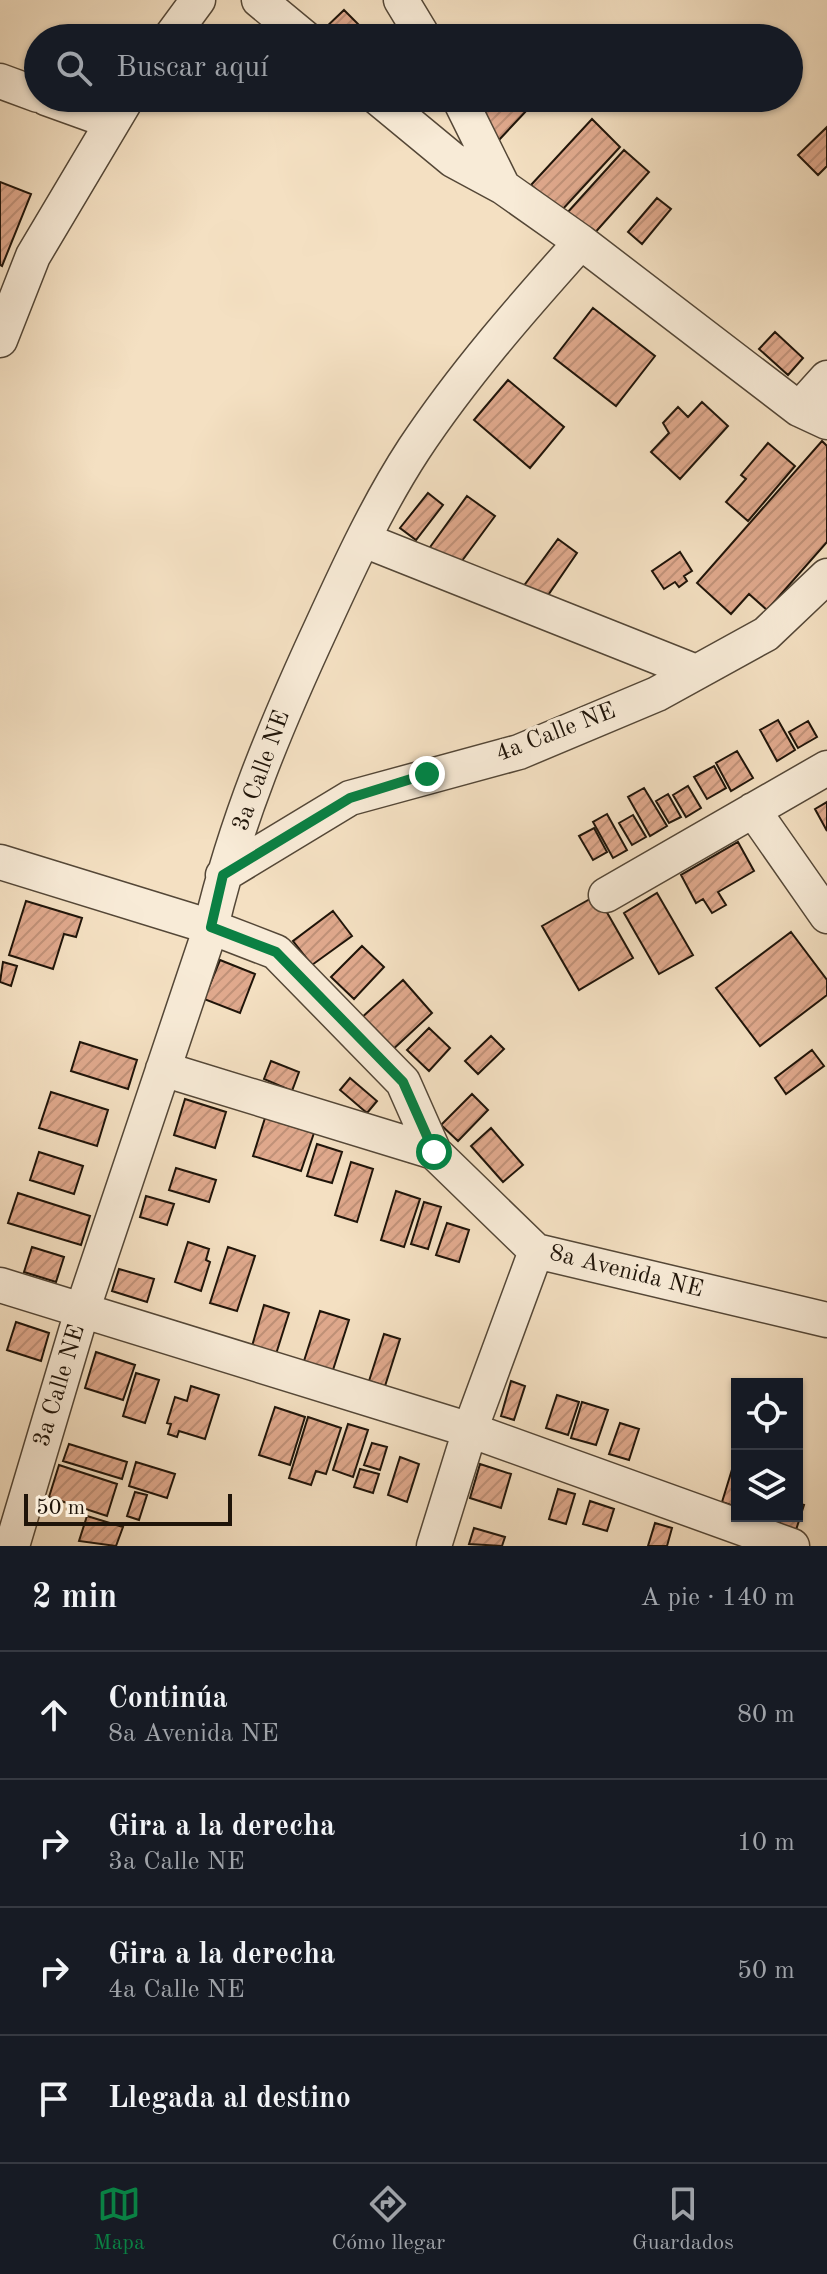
<!DOCTYPE html>
<html lang="es">
<meta charset="utf-8">
<style>
:root{--surface:#171b24;--page:#242831;--text:#f1f3f6;--muted:#9ea1a6;--line:#363941;--accent:#0b8043}
body{margin:0;font-family:"Old Standard TT",serif;background:var(--page);color:var(--text)}
.controls{position:absolute;right:24px;bottom:24px;display:grid;overflow:hidden;border-radius:0px;box-shadow:0 2px 6px #0004}
.controls button{width:72px;height:72px;display:grid;place-items:center;padding:0;border:0;border-bottom:2px solid var(--line);background:var(--surface);color:var(--text);font:40px sans-serif}
.scale{position:absolute;left:24px;bottom:20px;width:208px;box-sizing:border-box;padding-left:8px;border:4px solid #1f1409;border-top:0;font-size:22px;line-height:28px;white-space:nowrap;color:#1f1409;-webkit-text-stroke:6px #f8ebd7;paint-order:stroke}
.stop{position:absolute;width:24px;height:24px;margin:-18px;border:6px solid #0b8043;border-radius:50%;background:#fff}
.stop.end{background:#0b8043;border-color:#fff;box-shadow:0 2px 8px #0008}
.list{margin:0;padding:0;list-style:none}
h2{display:flex;justify-content:space-between;align-items:center;height:104px;margin:0;padding:0 32px;font-size:34px}
h2 small{font-size:26px;font-weight:400;color:var(--muted)}
.list li{display:grid;grid-template-columns:52px 1fr auto;gap:24px;align-items:center;box-sizing:border-box;height:128px;padding:0 32px;border-top:2px solid var(--line)}
.list b{display:block;font-size:30px;white-space:nowrap}
.list p{margin:0;font-size:26px;white-space:nowrap;color:var(--muted)}
.list em{font-size:26px;font-style:normal;color:var(--muted)}
.icon{flex:none;width:44px;height:44px;fill:none;stroke:currentColor;stroke-width:2;stroke-linecap:round;stroke-linejoin:round}
.map{position:relative;flex:none;width:827px;height:1546px;overflow:hidden}
.search{position:absolute;background:var(--surface);box-shadow:0 2px 6px #0004;left:24px;right:24px;top:24px;height:88px;display:flex;align-items:center;gap:20px;box-sizing:border-box;padding:0 28px;border-radius:44px;color:var(--muted);font-size:30px}
.sheet{height:616px;background:var(--surface)}
nav{display:flex;justify-content:space-around;align-items:center;box-sizing:border-box;height:112px;border-top:2px solid var(--line);background:var(--surface);font-size:22px;color:var(--muted)}
nav a{display:grid;justify-items:center;gap:4px}
nav .on{color:var(--accent)}
.map>svg:first-child{display:block}
.building{fill:url(#building-hatch);stroke:#1f1409;stroke-width:2}
.lines{fill:none;stroke-linecap:round;stroke-linejoin:round}
.minor-casing{stroke:#544737;stroke-width:37}
.minor{stroke:#f8ebd7;stroke-width:34}
.route{stroke:#0b8043;stroke-width:10}
.labels{text-anchor:middle;dominant-baseline:central;stroke-width:7;stroke-linejoin:round;paint-order:stroke}
.street-label{font-size:24px;fill:#1f1409;stroke:#f8ebd7}
</style>
<div class="map">
<svg width="827" height="1546" viewBox="0 0 827 1546">
<defs>
<pattern id="building-hatch" width="6" height="6" patternUnits="userSpaceOnUse" patternTransform="scale(2)"><rect width="6" height="6" fill="#e0a98d"/><path d="M-1 1l2-2M0 6l6-6M5 7l2-2" fill="none" stroke="#c09178"/></pattern>
</defs>
<rect width="100%" height="100%" fill="#f4e0c2"/>
<filter id="stains"><feTurbulence type="fractalNoise" baseFrequency=".0025" numOctaves="4"/><feColorMatrix values="0 0 0 0 .2 0 0 0 0 .09 0 0 0 0 .02 0 0 0 .5 -.17"/></filter>
<radialGradient id="worn" r=".72"><stop offset=".6" stop-color="#630" stop-opacity="0"/><stop offset="1" stop-color="#630" stop-opacity=".3"/></radialGradient>
<path class="building" d="M344,10L358,24L343,38H328L322,31Z
M498,98H516L528,109L498,141L476,122Z
M592,119L620,147L561,211L531,185Z
M827,127V166L818,175L798,155Z
M624,150L649,172L592,236L567,213Z
M0,182L31,194L2,266L0,265Z
M657,198L671,209L642,244L628,232Z
M593,308L655,356L616,406L554,358Z
M775,332L803,358L788,375L759,349Z
M508,380L564,427L530,468L474,420Z
M702,402L728,426L680,479L651,452L669,433L663,423L678,407L688,417Z
M822,441L827,446V542L767,610L749,594L731,614L697,583Z
M768,443L795,466L748,521L726,502L746,479L741,475Z
M428,493L443,505L416,540L400,528Z
M467,496L495,516L456,569L428,550Z
M558,539L577,553L544,601L523,587Z
M680,552L692,571L684,576L687,581L679,587L675,582L664,589L652,571Z
M778,720L795,750L777,761L760,730Z
M808,721L817,737L798,748L789,732Z
M737,751L753,778L731,791L716,763Z
M714,766L726,788L707,799L694,777Z
M688,786L701,808L686,817L673,795Z
M644,788L667,826L650,836L628,797Z
M668,794L681,817L669,823L656,801Z
M827,802V831L815,809Z
M607,814L627,850L613,858L593,822Z
M633,815L646,837L632,845L619,823Z
M594,828L607,852L593,860L579,836Z
M738,842L754,871L718,892L726,905L712,913L703,899L696,903L681,875Z
M657,893L693,955L659,974L624,913Z
M597,895L633,958L579,990L542,926Z
M26,901L82,918L76,937L64,934L53,969L9,955Z
M333,911L352,936L312,965L293,941Z
M791,932L827,980V995L760,1046L716,988Z
M362,946L384,967L354,999L331,977Z
M220,960L255,974L240,1013L204,999Z
M3,962L17,966L11,986L0,982Z
M403,980L432,1013L389,1053L359,1020Z
M429,1028L450,1048L429,1071L407,1050Z
M491,1036L504,1049L478,1074L465,1061Z
M80,1042L137,1060L128,1089L71,1071Z
M812,1050L824,1066L786,1094L775,1078Z
M271,1061L299,1072L292,1091L264,1079Z
M350,1078L377,1101L367,1113L340,1090Z
M51,1092L108,1110L97,1146L39,1128Z
M472,1094L488,1110L458,1141L441,1125Z
M185,1099L226,1112L215,1148L174,1135Z
M265,1118L314,1133L301,1171L253,1156Z
M491,1128L523,1165L503,1182L471,1146Z
M317,1144L342,1152L332,1183L307,1176Z
M39,1152L83,1166L74,1194L30,1180Z
M351,1162L373,1169L357,1222L335,1215Z
M176,1168L216,1180L209,1202L169,1190Z
M396,1191L420,1199L404,1247L381,1240Z
M18,1193L90,1216L81,1245L8,1223Z
M146,1196L174,1204L167,1225L140,1217Z
M424,1202L441,1207L428,1249L411,1244Z
M447,1223L469,1230L459,1262L436,1255Z
M188,1242L209,1249L206,1260L210,1262L201,1291L175,1282Z
M32,1247L64,1257L56,1282L24,1272Z
M228,1247L255,1256L237,1311L210,1303Z
M119,1269L154,1279L147,1302L112,1291Z
M264,1305L289,1313L276,1354L252,1346Z
M320,1311L349,1320L332,1373L303,1364Z
M16,1322L49,1333L41,1361L7,1350Z
M384,1334L400,1339L385,1386L369,1381Z
M96,1352L135,1365L123,1400L85,1388Z
M136,1373L159,1380L145,1423L123,1416Z
M511,1381L525,1386L514,1420L501,1416Z
M191,1386L219,1395L205,1439L179,1431L177,1437L168,1434L171,1424L167,1423L175,1397L187,1401Z
M557,1395L579,1402L568,1435L546,1428Z
M582,1402L608,1410L596,1445L571,1438Z
M275,1407L305,1417L290,1465L259,1455Z
M308,1417L341,1428L326,1474L316,1471L311,1485L289,1478Z
M620,1423L639,1429L629,1460L609,1454Z
M348,1424L368,1430L353,1477L333,1470Z
M372,1443L387,1447L380,1470L364,1465Z
M69,1444L127,1462L122,1479L63,1461Z
M400,1457L419,1464L407,1502L388,1495Z
M136,1462L175,1474L167,1498L129,1486Z
M734,1463L737,1464V1507L722,1502Z
M480,1464L511,1474L501,1508L470,1498Z
M59,1465L117,1484L107,1516L49,1497Z
M360,1469L379,1474L373,1493L354,1487Z
M558,1489L575,1494L566,1524L549,1519Z
M135,1492L147,1495L139,1520L127,1516Z
M590,1501L614,1509L607,1531L583,1524Z
M797,1503L804,1505L796,1530L779,1525L782,1516H797Z
M87,1516L123,1527L116,1546L79,1541Z
M655,1523L672,1528L667,1546H648Z
M474,1528L505,1537L502,1546L469,1544Z"/>
<g class="lines">
<defs>
<path id="minor" d="M259,0L305,38
M401,0L424,38
M170,38L198,0
M0,81L38,95
M46,98L110,121
M378,98L453,160L503,187L581,242L799,409L827,422
M459,98L503,187
M0,340L33,256L127,98
M799,409L827,378
M364,540L696,672
M753,810L827,916
M0,862L211,927L276,952L403,1082L434,1152L536,1251L827,1320
M223,875L350,798L519,752L657,694L766,634L827,576
M606,895L827,768
M163,1069L434,1152
M0,1285L470,1430L792,1546
M12,1546L82,1311L211,927C235,823 277,723 322,626C349,567 378,504 414,449C463,375 522,308 581,242
M434,1546L470,1430L536,1251"/>
</defs>
<use href="#minor" class="minor-casing"/>
<use href="#minor" class="minor"/>
</g>
<g class="lines">
<path class="route" d="M427,774L350,798L223,875L211,927L276,952L403,1082L434,1152"/>
</g>
<g class="labels">
<g class="street-label">
<text transform="translate(556 733) rotate(-21)">4a Calle NE</text>
<text transform="translate(262 771) rotate(-70)">3a Calle NE</text>
<text transform="translate(626 1272) rotate(14)">8a Avenida NE</text>
<text transform="translate(60 1386) rotate(-73)">3a Calle NE</text>
</g>
</g>
<rect width="100%" height="100%" filter="url(#stains)"/>
<rect width="100%" height="100%" fill="url(#worn)"/>
</svg>
<div class="controls">
<button><svg class="icon" aria-label="locate" viewBox="0 0 24 24"><circle cx="12" cy="12" r="6"/><path d="M12 2v4M12 18v4M2 12h4M18 12h4"/></svg></button>
<button><svg class="icon" aria-label="layers" viewBox="0 0 24 24"><path d="M12 4l9 5-9 5-9-5zM3 14l9 5 9-5"/></svg></button>
</div>
<div class="scale">50 m</div>
<div class="stop" style="left:434px;top:1152px"></div>
<div class="stop end" style="left:427px;top:774px"></div>
<div class="search"><svg class="icon" aria-label="search" viewBox="0 0 24 24"><circle cx="10" cy="10" r="6"/><path d="M15 15l6 6"/></svg>Buscar aquí</div>
</div>
<section class="sheet">
<h2>2 min<small>A pie · 140 m</small></h2>
<ul class="list">
<li><svg class="icon" aria-label="ahead" viewBox="0 0 24 24"><path d="M12 20V5M6 11l6-6 6 6"/></svg><div><b>Continúa</b><p>8a Avenida NE</p></div><em>80 m</em></li>
<li><svg class="icon" aria-label="right" viewBox="0 0 24 24"><path d="M7 20v-9h11M14 6l5 5-5 5"/></svg><div><b>Gira a la derecha</b><p>3a Calle NE</p></div><em>10 m</em></li>
<li><svg class="icon" aria-label="right" viewBox="0 0 24 24"><path d="M7 20v-9h11M14 6l5 5-5 5"/></svg><div><b>Gira a la derecha</b><p>4a Calle NE</p></div><em>50 m</em></li>
<li><svg class="icon" aria-label="arrive" viewBox="0 0 24 24"><path d="M6 21V4h12l-3 4 3 4H6"/></svg><div><b>Llegada al destino</b></div></li>
</ul>
</section>
<nav>
<a class="on"><svg class="icon" aria-label="map" viewBox="0 0 24 24"><path d="M3 6l6-2 6 2 6-2v14l-6 2-6-2-6 2zM9 4v14M15 6v14"/></svg>Mapa</a>
<a><svg class="icon" aria-label="directions" viewBox="0 0 24 24"><path d="M12 3l9 9-9 9-9-9zM9 14v-3h6M13 9l2 2-2 2"/></svg>Cómo llegar</a>
<a><svg class="icon" aria-label="saved" viewBox="0 0 24 24"><path d="M7 4h10v16l-5-4-5 4z"/></svg>Guardados</a>
</nav>
